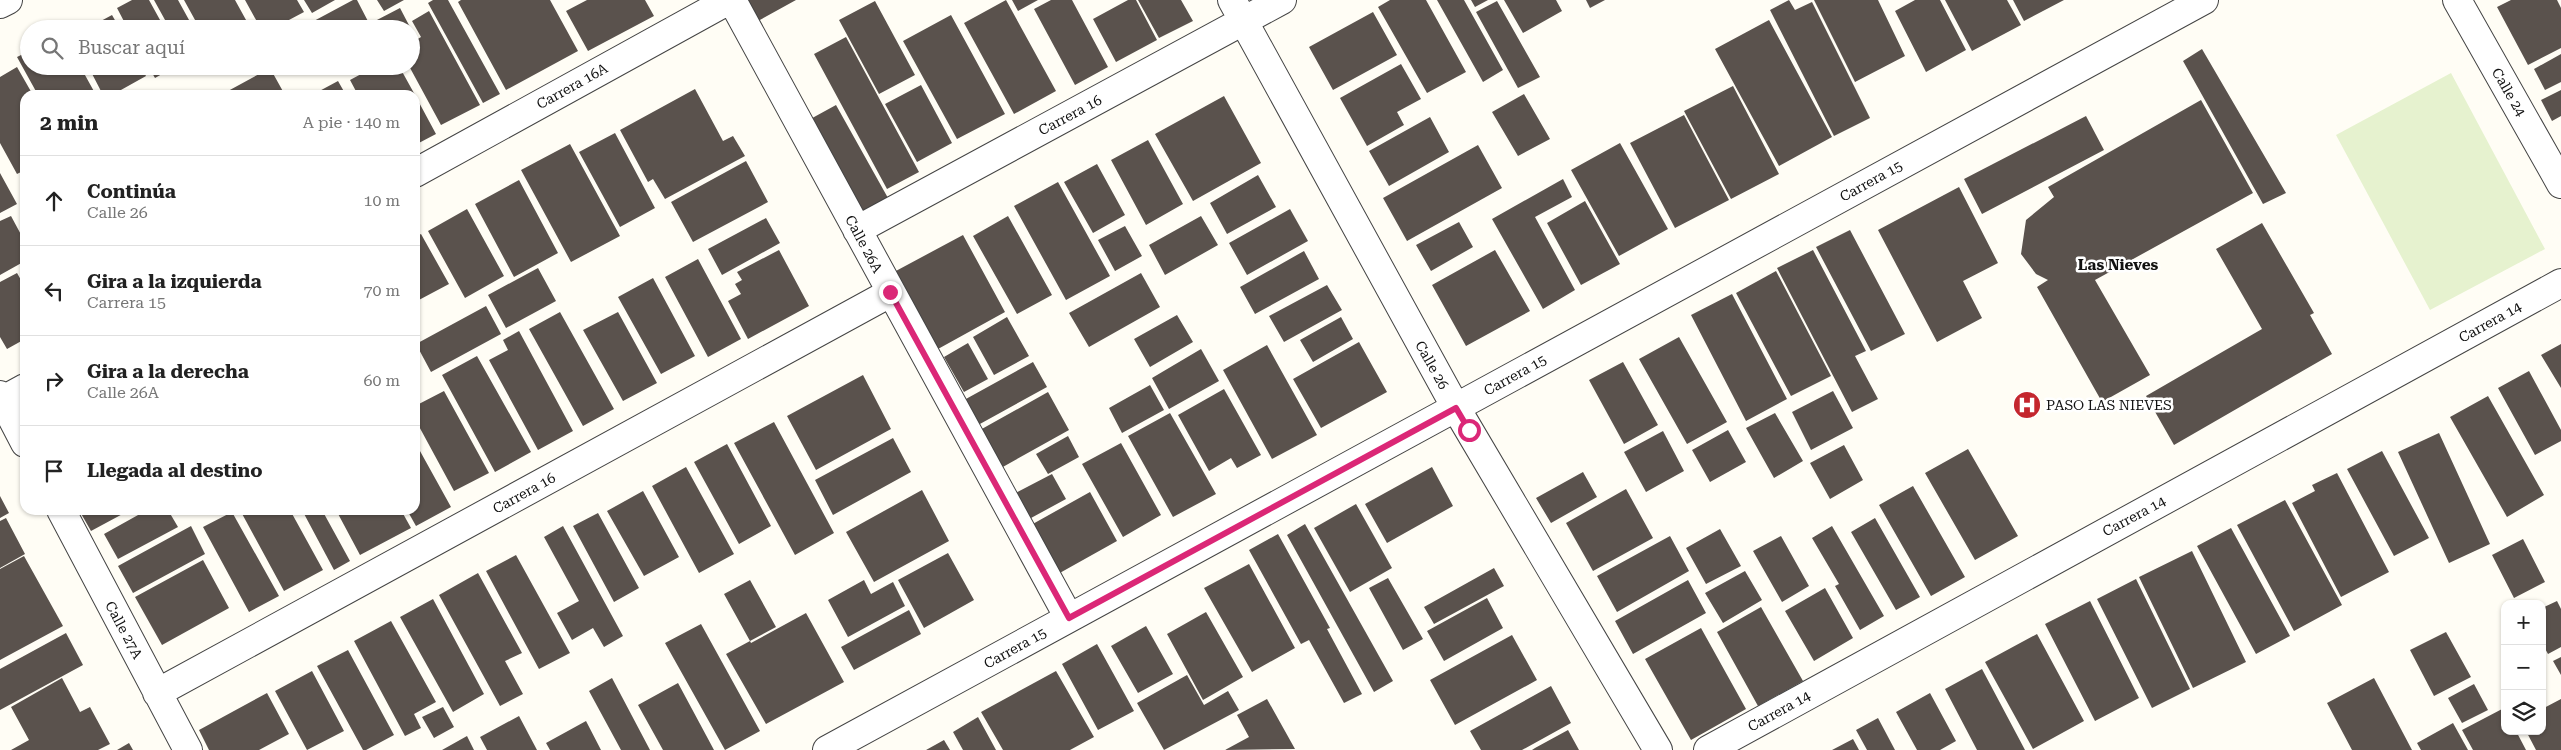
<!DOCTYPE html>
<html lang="es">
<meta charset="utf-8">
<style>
:root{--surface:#fff;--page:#f2f2f2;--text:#222;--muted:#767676;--line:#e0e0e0}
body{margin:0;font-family:"Roboto Serif",serif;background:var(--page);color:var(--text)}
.controls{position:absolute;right:15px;bottom:15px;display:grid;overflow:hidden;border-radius:10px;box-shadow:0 1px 4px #0004}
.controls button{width:45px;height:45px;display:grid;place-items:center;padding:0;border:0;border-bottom:1px solid var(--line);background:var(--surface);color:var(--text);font:25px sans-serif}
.stop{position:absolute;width:15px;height:15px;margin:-11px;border:4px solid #db2777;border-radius:50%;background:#fff}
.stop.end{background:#db2777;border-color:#fff;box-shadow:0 1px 5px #0008}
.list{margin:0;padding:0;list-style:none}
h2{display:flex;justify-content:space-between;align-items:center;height:65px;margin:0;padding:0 20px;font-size:21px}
h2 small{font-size:16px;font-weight:400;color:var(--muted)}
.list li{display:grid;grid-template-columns:32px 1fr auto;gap:15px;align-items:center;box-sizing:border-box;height:90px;padding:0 20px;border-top:1px solid var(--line)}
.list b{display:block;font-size:19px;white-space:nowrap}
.list p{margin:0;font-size:16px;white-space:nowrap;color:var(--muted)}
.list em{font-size:16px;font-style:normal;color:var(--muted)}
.icon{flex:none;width:28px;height:28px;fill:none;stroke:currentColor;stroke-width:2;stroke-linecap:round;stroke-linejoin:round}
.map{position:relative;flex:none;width:2561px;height:750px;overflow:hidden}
.search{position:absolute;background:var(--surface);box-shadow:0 1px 4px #0004;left:20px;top:20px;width:400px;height:55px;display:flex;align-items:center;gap:12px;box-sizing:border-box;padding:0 18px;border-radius:28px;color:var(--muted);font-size:19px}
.panel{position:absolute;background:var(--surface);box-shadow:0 1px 4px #0004;left:20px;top:90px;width:400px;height:425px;border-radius:15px}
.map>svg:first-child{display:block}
.pitch{fill:#e6f2cf}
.building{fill:#5a524d}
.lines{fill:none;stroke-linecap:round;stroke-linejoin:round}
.minor-casing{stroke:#444;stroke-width:30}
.minor{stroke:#fff;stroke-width:28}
.route{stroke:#db2777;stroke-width:6}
.labels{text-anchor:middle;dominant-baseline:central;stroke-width:5;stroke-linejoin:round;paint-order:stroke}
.street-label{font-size:14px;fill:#111;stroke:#fff}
.poi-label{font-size:14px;fill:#111;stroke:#fff;text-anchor:start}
.neighbourhood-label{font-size:15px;font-weight:bold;fill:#111;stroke:#fff}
</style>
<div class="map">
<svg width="2561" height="750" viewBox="0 0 2561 750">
<rect width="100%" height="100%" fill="#fffdf5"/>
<path class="pitch" d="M2451,73L2545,249L2430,310L2336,135Z"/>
<path class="building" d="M132,0H149L165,29H128L117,8Z
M154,0H178L194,29H170Z
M184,0H235L251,29H200Z
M245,0H297L304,12L272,29H261Z
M304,0H335L312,13Z
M353,0H357L372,29H316L312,22Z
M377,0H404L384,11Z
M433,0H448L500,94L483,103L428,3Z
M461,0H550L578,51L506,90L458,2Z
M587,0H645L654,16L588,51L566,11Z
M733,0H796L747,27Z
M1006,0L1056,91L1014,114L964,23Z
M1012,0H1038L1018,11Z
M1051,0H1072L1108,67L1075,85L1034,9Z
M1128,0H1136L1157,40L1116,62L1093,19Z
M1138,0H1181L1193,21L1159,38Z
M1390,0H1426L1466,72L1427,93L1378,7Z
M1437,0H1464L1503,70L1483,82Z
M1471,0H1488L1475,7Z
M1504,0H1556L1562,11L1523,33Z
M1586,0H1605L1590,8Z
M1789,0L1795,10L1812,2L1870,118L1834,136L1770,10Z
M1814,0H1878L1905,56L1855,82Z
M1915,0H1940L1966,50L1926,72L1895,11Z
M1945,0H2007L2021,25L1972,51Z
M2013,0H2064L2024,21Z
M2511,0H2557L2561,8V48L2528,65L2497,7Z
M875,1L915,75L879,94L839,20Z
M1497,1L1540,77L1518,88L1476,12Z
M400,8L411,29H380L375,21Z
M429,11L480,105L441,125L409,66H411V43L421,37L412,21Z
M1373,12L1397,55L1333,90L1309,47Z
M112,15L120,29H86Z
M951,15L1005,114L957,139L903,41Z
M1769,20L1832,137L1779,166L1715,49Z
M846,37L919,172L887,189L814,54Z
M2202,49L2286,193L2263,204L2183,61Z
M29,51V66H80L96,95H38L17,57Z
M2561,54V82L2545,90L2534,69Z
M1401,64L1421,99L1397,112L1404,125L1367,146L1340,98Z
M88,66H141L146,76L112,95H103Z
M148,66H176L155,78Z
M376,66H399L415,95H358L350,80Z
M17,67L33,95H25V170L17,174L0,143V77Z
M270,68L285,95H229L228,91Z
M338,81L346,95H312Z
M921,85L952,143L917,162L885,104Z
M1733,86L1779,174L1731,199L1684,111Z
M695,89L723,141L733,136L745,156L665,199L653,179L648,182L620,130Z
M2561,90V116L2552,121L2541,100Z
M1524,94L1550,139L1518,156L1492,112Z
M415,95L436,134L415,145Z
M1224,96L1261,163L1193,201L1155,134Z
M2201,100L2253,193L2095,280L2150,375L2102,402L2037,287L2048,280L2036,274L2021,254L2026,220L2054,197L2048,187Z
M836,105L888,198L856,216L805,122Z
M1684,115L1729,200L1675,228L1630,143Z
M2086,116L2104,150L1982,214L1964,179Z
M1430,117L1449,152L1389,186L1369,151Z
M615,133L655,208L620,227L579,152Z
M1148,140L1183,204L1146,225L1111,160Z
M1620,143L1668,229L1619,256L1571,170Z
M570,144L620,236L571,262L521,170Z
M1478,145L1502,188L1407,241L1383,198Z
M746,161L768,202L693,242L671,202Z
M1097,164L1125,215L1093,233L1064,182Z
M0,173L17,204L0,213Z
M1258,175L1276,207L1227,234L1210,203Z
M1563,179L1572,197L1535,217L1575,290L1543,309L1492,219Z
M519,180L558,253L514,277L475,204Z
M1058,182L1110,276L1066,300L1014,206Z
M1959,187L1998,263L1963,281L1982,318L1937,342L1878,230Z
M1585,201L1620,264L1581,285L1547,223Z
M467,209L504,276L465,298L428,231Z
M1290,209L1308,241L1247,275L1229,243Z
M11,216L25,242V261L0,275V221Z
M1008,216L1052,295L1017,314L973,236Z
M1201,216L1218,245L1165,275L1149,245Z
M766,218L780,243L722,275L708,249Z
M1459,222L1473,247L1431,271L1416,245Z
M2262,223L2314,313L2310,315L2332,354L2174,445L2146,396L2262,329L2216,249Z
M1125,226L1142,256L1115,271L1098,240Z
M1850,230L1905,334L1871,351L1816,247Z
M421,234L449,284L417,301L415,237Z
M963,235L1005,312L938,349L894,272Z
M779,250L809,306L748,339L728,301L741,294L735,284L742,280L737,272Z
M1495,250L1530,311L1466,346L1432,285Z
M1813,250L1866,351L1855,356L1878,399L1852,412L1777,268Z
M1304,251L1319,279L1255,314L1240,287Z
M698,259L741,339L708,357L665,277Z
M538,268L556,301L506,328L488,295Z
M1776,271L1831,376L1791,396L1736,293Z
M17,273L25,287V339L7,349L0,337V282Z
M1141,273L1160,307L1089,347L1069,313Z
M653,278L695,356L661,374L618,297Z
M1327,285L1342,310L1284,342L1269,316Z
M1732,294L1787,399L1746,421L1691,315Z
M486,306L501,334L431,372L416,344Z
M560,312L614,409L583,426L529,329Z
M618,312L657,383L623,401L583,330Z
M1177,315L1193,342L1150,367L1134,339Z
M1007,317L1029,356L994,375L973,337Z
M1341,317L1353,339L1313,362L1300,340Z
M519,331L573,431L538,450L489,360L508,350L503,340Z
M1679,337L1727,422L1687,444L1639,359Z
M1359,342L1387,392L1321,428L1293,379Z
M968,343L988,379L964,392L944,357Z
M2561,344V388L2541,355Z
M1267,345L1317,435L1272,459L1223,370Z
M1201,349L1219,381L1169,409L1152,378Z
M477,356L531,452L495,472L442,375Z
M1033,362L1047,387L969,430L955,405Z
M1623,362L1658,425L1624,444L1589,380Z
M2529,371L2561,430V441L2535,455L2498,388Z
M863,375L891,429L816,470L787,416Z
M1150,385L1164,410L1122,433L1109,408Z
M1224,389L1261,455L1237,468L1231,458L1209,471L1178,415Z
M444,391L489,473L454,491L415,419V406Z
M1833,391L1853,428L1811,450L1792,412Z
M1048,392L1069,430L1001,468L980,430Z
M2488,396L2544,495L2507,517L2450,417Z
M1170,413L1216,494L1173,517L1128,436Z
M1775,413L1803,461L1774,478L1746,428Z
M774,422L834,533L795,555L734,443Z
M1728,430L1746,462L1710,482L1692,450Z
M1663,431L1684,471L1646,492L1624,452Z
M2439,433L2490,544L2449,563L2398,452Z
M1068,436L1079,457L1048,474L1036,454Z
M893,438L911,472L833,515L815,480Z
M415,442L451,507L416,526L407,510H415Z
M1121,443L1161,515L1123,537L1082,464Z
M727,444L771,526L739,544L694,462Z
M1844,445L1863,480L1830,499L1810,463Z
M1968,449L2018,536L1975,560L1925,473Z
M2382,451L2429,538L2394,556L2347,469Z
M686,467L734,554L699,573L652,486Z
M1432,467L1453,506L1387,543L1365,504Z
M1583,472L1597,497L1551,523L1536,498Z
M2337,473L2389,572L2341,597L2292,503L2315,491L2312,485Z
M1052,474L1066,499L1020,524L1006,498Z
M1913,486L1965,577L1931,596L1879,505Z
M1626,489L1653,538L1593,571L1566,523Z
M922,490L949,541L874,582L846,532Z
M643,491L679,557L644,576L607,511Z
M1090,492L1117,541L1049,579L1022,530Z
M0,496L9,513L0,518Z
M2285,500L2342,605L2294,631L2237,525Z
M1356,504L1392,568L1350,592L1314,528Z
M79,510H130L91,531Z
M147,510H168L178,527L118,559L104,534Z
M240,510H290L323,570L284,591Z
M302,510H322L350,561L334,570Z
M336,510H401L411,528L360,555Z
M232,512L279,596L249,612L203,527Z
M598,513L639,588L614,602L573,526Z
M6,518L25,554L0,568V521Z
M1875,518L1920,597L1896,610L1851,532Z
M1305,524L1393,681L1374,692L1287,535Z
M191,526L205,554L133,593L118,566Z
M563,526L623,636L604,647L593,628L572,640L557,613L579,601L544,537Z
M1832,526L1884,616L1860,630L1835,586L1839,584L1812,538Z
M2231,528L2290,636L2256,654L2197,546Z
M1720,529L1741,566L1706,584L1686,548Z
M1278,534L1330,628L1327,629L1362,694L1344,703L1309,640L1301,644L1249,550Z
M1670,536L1689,571L1617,612L1597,576Z
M1781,536L1809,586L1782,602L1753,551Z
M2523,539L2545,582L2514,598L2492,555Z
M2192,551L2246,662L2193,688L2139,577Z
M948,553L974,600L924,628L898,580Z
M516,555L570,653L539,669L486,571Z
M24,556L63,626L0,660V569Z
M203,560L229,608L162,645L135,597Z
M1249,564L1295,648L1252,672L1204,588Z
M1494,568L1504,586L1434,624L1424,607Z
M1745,571L1762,600L1723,623L1705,593Z
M478,573L522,653L505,661L523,694L500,706L439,595Z
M1388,578L1423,639L1403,650L1369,588Z
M2136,579L2190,689L2152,708L2097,599Z
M750,580L776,627L750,641L724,594Z
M864,580L871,594L893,582L905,606L848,637L828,600Z
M1688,580L1706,613L1633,654L1615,621Z
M1825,588L1853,638L1814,661L1785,611Z
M1487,598L1503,628L1444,661L1427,631Z
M433,599L484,694L453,712L400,617Z
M2090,601L2139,698L2095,721L2045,624Z
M2557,601L2561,609V647L2548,654L2542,643V608Z
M1761,607L1803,681L1758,706L1717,632Z
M909,610L921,634L854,670L841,647Z
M1206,612L1243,677L1203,700L1167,634Z
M806,613L844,682L766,724L726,654L750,641L751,643Z
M391,621L436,702L414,714L421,728L405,736L354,641Z
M701,624L760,731L725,750L665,643Z
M1146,626L1173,674L1138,693L1111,646Z
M1701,628L1746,709L1691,740L1645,659Z
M2446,632L2471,677L2434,696L2410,650Z
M66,633L83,665L0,710V669Z
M2037,634L2084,721L2033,749L1985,662Z
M1512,635L1537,680L1455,725L1430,680Z
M1097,644L1134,711L1098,730L1062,664Z
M348,650L394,735L366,750H363L317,666Z
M2561,657V675L2553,661Z
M1982,669L2025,750H1977L1945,689Z
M312,671L344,731L307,750L275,691Z
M1056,671L1094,737L1070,750H1003L981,712Z
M1187,675L1204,705L1228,691L1239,710L1164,750L1137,703Z
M62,678L80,712L90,707L110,744L98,750H11L29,740L11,707Z
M612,678L650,750H621L589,691Z
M2374,678L2412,750H2352L2327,703Z
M678,683L714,750H663L638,705Z
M2474,684L2488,710L2462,723L2448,698Z
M1551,686L1571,723L1522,750H1481L1470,731Z
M267,693L289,734L259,750H209L199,730Z
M1930,693L1956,741L1940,750H1917L1896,712Z
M1267,699L1295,749L1225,750L1249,737L1237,715Z
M2561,699V750H2536L2526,731H2542V709Z
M443,707L454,727L434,738L422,717Z
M2504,708L2505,731H2516L2526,750H2473L2462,730Z
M519,716L537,750H487L480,737Z
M978,717L996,750H963L953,732Z
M1878,718L1895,750H1867L1856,730Z
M586,721L601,750H550L546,743Z
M2453,723L2468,750H2421L2417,743Z
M1568,730L1579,750H1532L1535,748Z
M467,736L474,750H442Z
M1853,739L1859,750H1832Z
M944,740L950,750H926Z
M129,743L133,750H117Z"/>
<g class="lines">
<defs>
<path id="minor" d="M732,0L1069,618
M1232,0L1456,408L1658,750
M2457,0L2561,184
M0,4L8,0
M415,173L729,0
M857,230L1282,0
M0,395L25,443
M3,400L25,388
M61,510L188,750
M157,693L890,293
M827,750L2204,0
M1708,750L2561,283"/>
</defs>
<use href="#minor" class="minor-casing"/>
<use href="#minor" class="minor"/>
</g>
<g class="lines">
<path class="route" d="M890,292L1069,618L1456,408L1469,430"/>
</g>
<defs>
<symbol id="hospital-disc" viewBox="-11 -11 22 22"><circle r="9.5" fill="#c4262e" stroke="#fff"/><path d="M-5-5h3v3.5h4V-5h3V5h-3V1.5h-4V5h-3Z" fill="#fff"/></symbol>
</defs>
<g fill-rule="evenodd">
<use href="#hospital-disc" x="2011" y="389" width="32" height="32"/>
</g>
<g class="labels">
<g class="street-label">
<text transform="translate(572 86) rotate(-29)">Carrera 16A</text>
<text transform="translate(2509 92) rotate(60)">Calle 24</text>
<text transform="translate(1070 115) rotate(-28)">Carrera 16</text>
<text transform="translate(1871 181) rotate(-29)">Carrera 15</text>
<text transform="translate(864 244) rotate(62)">Calle 26A</text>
<text transform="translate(2490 322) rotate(-29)">Carrera 14</text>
<text transform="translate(1432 365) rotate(61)">Calle 26</text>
<text transform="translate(1515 375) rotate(-29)">Carrera 15</text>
<text transform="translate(524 493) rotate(-29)">Carrera 16</text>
<text transform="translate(2134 516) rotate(-28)">Carrera 14</text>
<text transform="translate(124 630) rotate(62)">Calle 27A</text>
<text transform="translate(1015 648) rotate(-29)">Carrera 15</text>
<text transform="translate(1779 711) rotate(-29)">Carrera 14</text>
</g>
<g class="poi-label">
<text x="2046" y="405">PASO LAS NIEVES</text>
</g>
<g class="neighbourhood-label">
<text x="2118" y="265">Las Nieves</text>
</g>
</g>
</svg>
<div class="controls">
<button>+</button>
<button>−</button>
<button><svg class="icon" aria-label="layers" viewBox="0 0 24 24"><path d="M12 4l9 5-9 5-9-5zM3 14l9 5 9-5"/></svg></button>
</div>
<div class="stop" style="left:1469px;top:430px"></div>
<div class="stop end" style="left:890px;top:292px"></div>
<div class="search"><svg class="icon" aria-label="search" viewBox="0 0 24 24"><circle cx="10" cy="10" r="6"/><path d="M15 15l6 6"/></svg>Buscar aquí</div>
<section class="panel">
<h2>2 min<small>A pie · 140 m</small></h2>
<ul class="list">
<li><svg class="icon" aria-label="ahead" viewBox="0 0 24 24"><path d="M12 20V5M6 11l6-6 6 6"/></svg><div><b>Continúa</b><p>Calle 26</p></div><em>10 m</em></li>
<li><svg class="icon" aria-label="left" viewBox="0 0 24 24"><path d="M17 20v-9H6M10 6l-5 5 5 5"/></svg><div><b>Gira a la izquierda</b><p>Carrera 15</p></div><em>70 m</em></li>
<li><svg class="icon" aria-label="right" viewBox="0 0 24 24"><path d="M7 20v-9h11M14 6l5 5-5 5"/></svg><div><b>Gira a la derecha</b><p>Calle 26A</p></div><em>60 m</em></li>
<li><svg class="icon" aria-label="arrive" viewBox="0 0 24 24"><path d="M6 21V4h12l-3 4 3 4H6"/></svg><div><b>Llegada al destino</b></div></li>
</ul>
</section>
</div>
